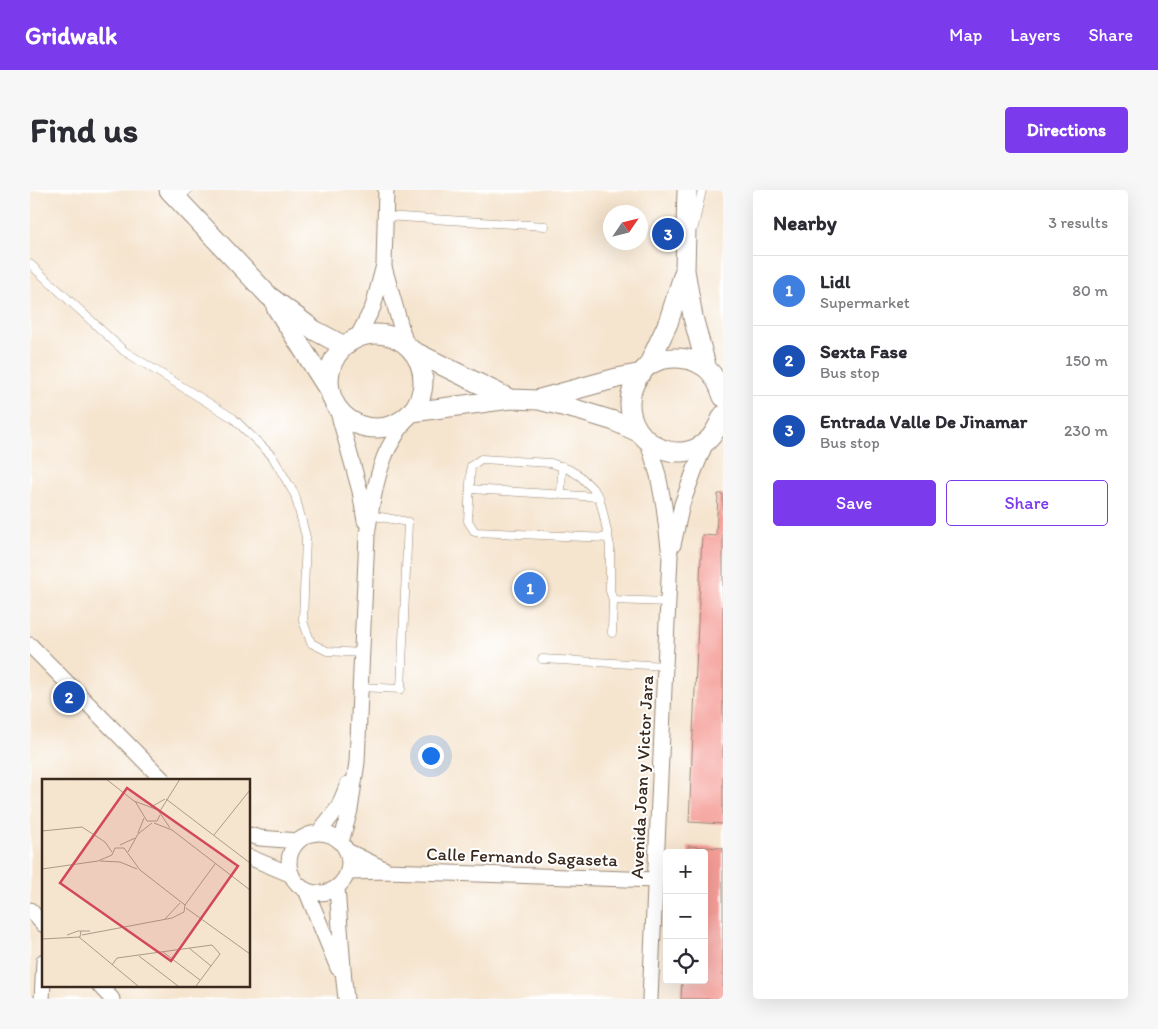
<!DOCTYPE html>
<meta charset="utf-8">
<style>
:root{--surface:#fff;--page:#f7f7f7;--text:#2b2b33;--muted:#7c7c81;--line:#e1e1e2;--accent:#7c3aed}
body{margin:0;font-family:Itim,sans-serif;background:var(--page);color:var(--text)}
.controls{position:absolute;right:15px;bottom:15px;display:grid;overflow:hidden;border-radius:5px;box-shadow:0 5px 20px #0002}
.controls button{width:45px;height:45px;display:grid;place-items:center;padding:0;border:0;border-bottom:1px solid var(--line);background:var(--surface);color:var(--text);font:25px sans-serif}
.compass{position:absolute;left:573px;top:15px;width:45px;height:45px;border-radius:50%;background:var(--surface);box-shadow:0 5px 20px #0002;rotate:55deg}
.you{position:absolute;left:400px;top:565px;width:18px;height:18px;margin:-12px;border:4px solid #fff;border-radius:50%;background:#1a73e8;box-shadow:0 0 0 8px #1a73e833}
.badge{display:grid;place-items:center;width:32px;height:32px;border-radius:50%;background:var(--accent);color:#fff;font-size:16px;font-weight:700}
.pin{position:absolute;translate:-50% -50%;border:2px solid #fff;box-shadow:0 1px 5px #0006}
.list{margin:0;padding:0;list-style:none}
h2{display:flex;justify-content:space-between;align-items:center;height:65px;margin:0;padding:0 20px;font-size:21px}
h2 small{font-size:16px;font-weight:400;color:var(--muted)}
.list li{display:grid;grid-template-columns:32px 1fr auto;gap:15px;align-items:center;box-sizing:border-box;height:70px;padding:0 20px;border-top:1px solid var(--line)}
.list b{display:block;font-size:19px;white-space:nowrap}
.list p{margin:0;font-size:16px;white-space:nowrap;color:var(--muted)}
.list em{font-size:16px;font-style:normal;color:var(--muted)}
.actions{display:flex;gap:10px;padding:15px 20px}
.actions a{flex:1;padding:11px 0;border:1px solid var(--accent);border-radius:5px;text-align:center;font-size:18px;color:var(--accent)}
.actions .main{background:var(--accent);color:#fff}
.icon{flex:none;width:28px;height:28px;fill:none;stroke:currentColor;stroke-width:2;stroke-linecap:round;stroke-linejoin:round}
.map{position:relative;flex:none;width:693px;height:809px;overflow:hidden;border-radius:5px}
header{display:flex;align-items:center;gap:30px;box-sizing:border-box;height:70px;padding:0 25px;background:var(--accent);color:#fff}
header strong{font-size:24px}
nav{display:flex;gap:28px;margin-inline-start:auto;font-size:18px}
.intro{display:flex;align-items:center;justify-content:space-between;box-sizing:border-box;height:120px;padding:0 30px}
h1{margin:0;font-size:35px}
.button{padding:12px 22px;border-radius:5px;background:var(--accent);color:#fff;font-size:18px;font-weight:700}
main{display:flex;gap:30px;padding:0 30px}
aside{flex:1;background:var(--surface);border-radius:5px;box-shadow:0 5px 20px #0002}
.map>svg:first-child{display:block}
.building{fill:#f59d97}
.lines{fill:none;stroke-linecap:round;stroke-linejoin:round}
.service-casing{stroke:#988776;stroke-width:9}
.minor-casing{stroke:#988776;stroke-width:17}
.tertiary-casing{stroke:#988776;stroke-width:21}
.service{stroke:#fff;stroke-width:8}
.minor{stroke:#fff;stroke-width:15}
.tertiary{stroke:#fff;stroke-width:19}
.labels{text-anchor:middle;dominant-baseline:central;stroke-width:4;stroke-linejoin:round;paint-order:stroke}
.street-label{font-size:18px;fill:#3b2a1e;stroke:#fff}
.inset-road{fill:none;stroke:#ab9a88;stroke-width:1}
.view{fill:#d1495b;fill-opacity:0.15;stroke:#d1495b;stroke-width:2.5}
.inset-edge{fill:none;stroke:#3b2a1e;stroke-width:2.5}
</style>
<header>
<strong>Gridwalk</strong>
<nav><a>Map</a><a>Layers</a><a>Share</a></nav>
</header>
<div class="intro"><h1>Find us</h1><a class="button">Directions</a></div>
<main>
<div class="map">
<svg width="693" height="809" viewBox="0 0 693 809">
<rect width="100%" height="100%" fill="#fff"/>
<filter id="ink" filterUnits="userSpaceOnUse"><feTurbulence type="fractalNoise" baseFrequency=".02" numOctaves="2"/><feDisplacementMap in="SourceGraphic" scale="10" xChannelSelector="R" yChannelSelector="G"/><feConvolveMatrix kernelMatrix="1 2 1 2 8 2 1 2 1" color-interpolation-filters="sRGB"/></filter>
<filter id="wash" filterUnits="userSpaceOnUse"><feTurbulence type="fractalNoise" baseFrequency=".0096" numOctaves="4" result="noise"/><feDisplacementMap in="SourceGraphic" scale="20" xChannelSelector="R" yChannelSelector="G"/><feGaussianBlur stdDeviation="1.12" result="paint"/><feColorMatrix in="noise" values="0 0 0 0 0 0 0 0 0 0 0 0 0 0 0 0 0 1.4 0 .05"/><feComposite in="paint" operator="in"/></filter>
<g filter="url(#wash)">
<rect width="100%" height="100%" fill="#f5e4ce"/>
<g id="blocks">
<path class="building" d="M688,304H693V634L659,632L672,345L686,346Z
M658,656L693,658V809H651L652,790H674V663H658Z"/>
</g>
</g>
<g filter="url(#ink)">
<use href="#blocks" fill-opacity="0" stroke="#988776" stroke-width="1"/>
<g class="lines">
<defs>
<path id="service" d="M148,9L158,0
M355,26L515,36
M664,37L672,0
M0,74L94,161L203,228L242,266L265,305L276,347L273,431L281,453L297,461L332,463
M440,299L569,307
M531,305L532,276
M578,348L445,342L438,331L441,276L451,269L521,273L538,279L550,286L563,299L569,307L573,322L580,356V401L583,410
M582,443L583,410L638,412
M512,469L636,476
M330,497L371,499L378,332L340,325"/>
<path id="minor" d="M354,77L376,155
M327,148L343,117L354,75L356,0
M307,218L330,301L335,331
M618,252L628,285L634,316L640,366L620,809
M643,355L652,314L665,279L676,252
M0,455L133,590
M289,642L308,618L318,594
M259 673a30 30 0 1 1 60 0a30 30 0 1 1-60 0Z
M219,645L230,648L268,651
M311,652L320,620L327,572L337,345C341,319 345,292 354,268C359,254 370,240 377,227
M317,661L354,679
M219,667L262,685
M319,682L357,681L626,690
M307,698L314,791L316,809
M276,700L308,778
M0,720L14,735
M69,795L82,809
M12,809L14,771"/>
<path id="tertiary" d="M139,0L239,106L284,140L314,156
M657,0L655,80L663,127L677,179
M246,117L300,202
M299 191a47 47 0 1 1 94 0a47 47 0 1 1-94 0Z
M381,160L480,209
M618,176L638,133L654,83
M693,207C690,198 687,190 681,183C667,166 636,163 618,176C607,185 600,200 600,213C599,252 648,278 677,251C685,244 689,234 693,225
M510,209L587,188L612,183
M382,222L480,209L509,210L548,220L584,231L608,242"/>
</defs>
<use href="#service" class="service-casing"/>
<use href="#minor" class="minor-casing"/>
<use href="#tertiary" class="tertiary-casing"/>
<use href="#service" class="service"/>
<use href="#minor" class="minor"/>
<use href="#tertiary" class="tertiary"/>
</g>
</g>
<g class="labels">
<g class="street-label">
<text transform="translate(612 587) rotate(-87)">Avenida Joan y Victor Jara</text>
<text transform="translate(492 667) rotate(2)">Calle Fernando Sagaseta</text>
</g>
</g>
<g transform="translate(12 589)">
<rect width="208" height="208" fill="#f5e4ce"/>
<path class="inset-road" d="M64,0L92,22L116,31L128,49M124,20L208,84M93,22L105,42H115L118,36M109,28L123,20M118,32L138,0M112,44L130,51L208,111M0,52L40,48L63,63L70,73M96,54L102,39M172,56L208,11M78,66L93,59M86,73L96,55L110,44M70,76L73,69H82L98,91L143,126M58,82L78,83L95,90M0,90L56,82L70,76M143,126L173,85M144,129L208,175M123,140L138,124M25,156L36,152H48M40,156L130,139L142,133L143,126M37,158L96,207M0,160L38,158L39,152M147,169L169,187M121,173L158,201M97,177L136,207M70,186L75,179L170,166L178,175L154,207"/>
<path class="view" d="M85,9L196,87L129,182L18,104Z"/>
<rect width="208" height="208" class="inset-edge"/>
</g>
</svg>
<div class="controls">
<button>+</button>
<button>−</button>
<button><svg class="icon" aria-label="locate" viewBox="0 0 24 24"><circle cx="12" cy="12" r="6"/><path d="M12 2v4M12 18v4M2 12h4M18 12h4"/></svg></button>
</div>
<svg class="compass" viewBox="-18 -18 36 36"><path d="M0-13l5 13h-10z" fill="#e53935"/><path d="M0 13l5-13h-10z" fill="#7c7c81"/></svg>
<div class="you"></div>
<div class="pin badge" style="left:500px;top:398px;background:#3f7fe0">1</div>
<div class="pin badge" style="left:39px;top:507px;background:#1a4fb4">2</div>
<div class="pin badge" style="left:638px;top:44px;background:#1a4fb4">3</div>
</div>
<aside>
<h2>Nearby<small>3 results</small></h2>
<ul class="list">
<li><span class="badge" style="background:#3f7fe0">1</span><div><b>Lidl</b><p>Supermarket</p></div><em>80 m</em></li>
<li><span class="badge" style="background:#1a4fb4">2</span><div><b>Sexta Fase</b><p>Bus stop</p></div><em>150 m</em></li>
<li><span class="badge" style="background:#1a4fb4">3</span><div><b>Entrada Valle De Jinamar</b><p>Bus stop</p></div><em>230 m</em></li>
</ul>
<div class="actions"><a class="main">Save</a><a>Share</a></div>
</aside>
</main>
